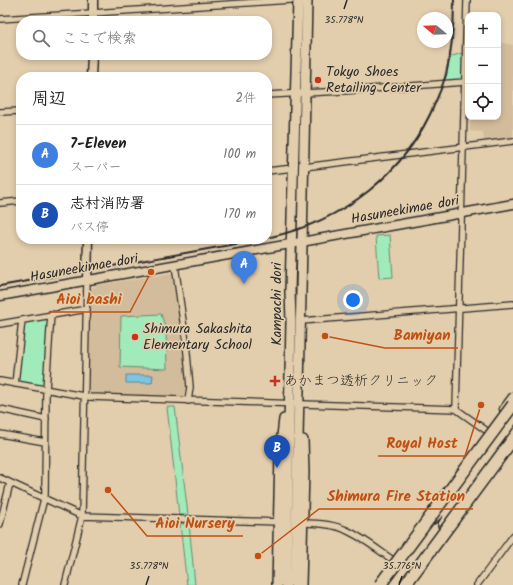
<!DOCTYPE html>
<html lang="ja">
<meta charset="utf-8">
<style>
:root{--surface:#fff;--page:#f6f6f6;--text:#222;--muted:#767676;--line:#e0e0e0;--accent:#c8321e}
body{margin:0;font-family:Kalam,"Klee One",sans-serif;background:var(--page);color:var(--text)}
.controls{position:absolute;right:12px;top:12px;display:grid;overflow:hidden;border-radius:8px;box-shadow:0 2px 6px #0003}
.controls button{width:36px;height:36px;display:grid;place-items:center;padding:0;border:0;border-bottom:1px solid var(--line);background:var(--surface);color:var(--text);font:20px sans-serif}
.compass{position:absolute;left:417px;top:12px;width:36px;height:36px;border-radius:50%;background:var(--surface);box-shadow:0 2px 6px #0003;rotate:289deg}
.you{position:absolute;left:353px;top:300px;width:14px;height:14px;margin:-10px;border:3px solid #fff;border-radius:50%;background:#1a73e8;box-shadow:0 0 0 6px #1a73e833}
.badge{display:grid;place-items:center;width:26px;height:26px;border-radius:50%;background:var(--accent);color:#fff;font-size:13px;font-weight:700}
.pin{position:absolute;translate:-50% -33px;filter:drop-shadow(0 1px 2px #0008)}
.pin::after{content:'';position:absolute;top:21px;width:14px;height:12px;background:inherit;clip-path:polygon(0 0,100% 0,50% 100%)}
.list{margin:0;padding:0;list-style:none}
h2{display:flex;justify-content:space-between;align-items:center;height:52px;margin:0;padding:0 16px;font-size:17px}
h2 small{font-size:13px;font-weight:400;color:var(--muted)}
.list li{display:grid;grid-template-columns:26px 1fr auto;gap:12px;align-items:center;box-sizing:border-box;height:60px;padding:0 16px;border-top:1px solid var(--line)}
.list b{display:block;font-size:15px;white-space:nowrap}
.list p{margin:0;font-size:13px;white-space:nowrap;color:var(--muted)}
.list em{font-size:13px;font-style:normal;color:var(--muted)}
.icon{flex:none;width:22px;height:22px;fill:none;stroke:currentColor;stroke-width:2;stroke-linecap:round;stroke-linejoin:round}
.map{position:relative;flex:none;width:513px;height:585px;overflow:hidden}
.search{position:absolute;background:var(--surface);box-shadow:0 2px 6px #0003;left:16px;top:16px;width:256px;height:44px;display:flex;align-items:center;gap:10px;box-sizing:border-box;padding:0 14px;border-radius:16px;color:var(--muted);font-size:15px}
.panel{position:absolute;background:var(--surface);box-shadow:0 2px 6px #0003;left:16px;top:72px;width:256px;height:172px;border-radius:16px}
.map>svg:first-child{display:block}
.built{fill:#d3bc9b}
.green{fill:#a1ebba;stroke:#668b72}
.water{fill:#7fc5e0;stroke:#5d8798}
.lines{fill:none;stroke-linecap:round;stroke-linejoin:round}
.street-casing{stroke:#2b2b2b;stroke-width:8}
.secondary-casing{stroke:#2b2b2b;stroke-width:11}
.primary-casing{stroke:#2b2b2b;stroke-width:12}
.highway-casing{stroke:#2b2b2b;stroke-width:14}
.street{stroke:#e2cdac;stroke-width:5.5}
.secondary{stroke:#e2cdac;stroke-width:8}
.primary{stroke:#e2cdac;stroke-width:9}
.highway{stroke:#e2cdac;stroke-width:11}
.rail{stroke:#2b2b2b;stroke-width:2}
.highway-bridge-casing{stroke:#2b2b2b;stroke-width:14;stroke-linecap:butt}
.highway-bridge{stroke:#e2cdac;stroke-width:11}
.ticks{fill:none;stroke:#2b2b2b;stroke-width:1.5}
.poi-dot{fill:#c8321e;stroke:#e2cdac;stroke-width:1.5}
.labels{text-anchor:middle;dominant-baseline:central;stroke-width:3.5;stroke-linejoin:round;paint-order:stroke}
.poi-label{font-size:14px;fill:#2b2b2b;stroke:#e2cdac;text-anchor:start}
.street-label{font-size:14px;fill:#2b2b2b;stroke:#e2cdac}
.ticks-label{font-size:10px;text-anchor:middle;fill:#2b2b2b;stroke:#e2cdac;stroke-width:3.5;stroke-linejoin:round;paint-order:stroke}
.leader{fill:none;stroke:#c25012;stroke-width:1.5}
.callout-dot{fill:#c25012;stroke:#e2cdac;stroke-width:1.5}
.callout-label{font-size:15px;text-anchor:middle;font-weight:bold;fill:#c25012;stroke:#e2cdac;stroke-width:3.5;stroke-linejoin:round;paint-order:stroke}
</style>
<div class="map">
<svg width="513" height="585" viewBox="0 0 513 585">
<rect width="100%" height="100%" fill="#e2cdac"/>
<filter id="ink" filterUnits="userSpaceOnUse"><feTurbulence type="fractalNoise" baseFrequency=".025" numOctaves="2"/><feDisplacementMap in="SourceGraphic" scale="8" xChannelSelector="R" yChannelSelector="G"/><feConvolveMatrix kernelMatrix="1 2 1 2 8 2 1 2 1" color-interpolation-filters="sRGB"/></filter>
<g filter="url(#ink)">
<path class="built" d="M498,42L513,45V138L484,141L483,132L470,131V117H498Z
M173,273L175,275L186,385L185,394L182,397L90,393L88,392L91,289L98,285Z"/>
<path class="green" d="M466,52L465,82L443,83L449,57Z
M390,235L393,277L379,278L376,236Z
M161,314L166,330L167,369L120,367L121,316Z
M45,317L48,320L44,383L42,386L18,382L16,379L24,321Z
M167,407H175L188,515H179Z
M180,524H189L195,585H187Z"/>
<path class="water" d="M126,375H153L152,383H126Z"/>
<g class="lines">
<defs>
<path id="street" d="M467,0L456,409L487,431
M0,19L291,0
M267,95L343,91L465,82
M0,112L21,111
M304,167L513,141
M267,171L294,168
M0,203L21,201
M175,265L186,342L190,387L188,401
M301,321L513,304
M0,324L87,309
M0,381L89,397L456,409
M15,384L22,320
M0,409L46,419
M0,434L45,442
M0,478L82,516L279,522
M303,523C317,523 333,524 346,530C362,537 378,550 393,560
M0,524L10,483
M22,585L45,495L46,390L51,314
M65,585L82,516L87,280
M477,585L513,536"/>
<path id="secondary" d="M93,21V0
M91,77L92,55
M87,280L88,239
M0,296L513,204
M504,409L513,397"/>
<path id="primary" d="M277,585L280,453L284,419
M286,585L291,321L290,291L298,0
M295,585L307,0
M301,585L304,472L303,440"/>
<path id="highway" d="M432,518C465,491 488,452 513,418
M444,525L463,495"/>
</defs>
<use href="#street" class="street-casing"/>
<use href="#secondary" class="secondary-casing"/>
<use href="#primary" class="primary-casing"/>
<use href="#highway" class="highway-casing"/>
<use href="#street" class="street"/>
<use href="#secondary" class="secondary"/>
<use href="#primary" class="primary"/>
<use href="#highway" class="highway"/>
<path class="rail" d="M267,238C344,221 406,174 436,101C440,92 443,84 446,75C452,51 454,25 454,0
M0,286L264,239"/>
<defs>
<path id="highway-bridge" d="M380,585L513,405
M405,585L513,439"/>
</defs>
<use href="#highway-bridge" class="highway-bridge-casing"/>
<use href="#highway-bridge" class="highway-bridge"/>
</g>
</g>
<path class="ticks" d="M344,9L347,0M146,585L149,576M399,585L402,576"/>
<g class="poi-dot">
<circle cx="318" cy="80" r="4"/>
<circle cx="135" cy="337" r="4"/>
<path d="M273 375h4v4h4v4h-4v4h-4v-4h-4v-4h4z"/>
</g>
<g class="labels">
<g class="poi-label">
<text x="326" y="72">Tokyo Shoes<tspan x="326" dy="16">Retailing Center</tspan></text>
<text x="143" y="329">Shimura Sakashita<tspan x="143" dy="16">Elementary School</tspan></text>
<text x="284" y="381">あかまつ透析クリニック</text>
</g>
<g class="street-label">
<text transform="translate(405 210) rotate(-10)">Hasuneekimae dori</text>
<text transform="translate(84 268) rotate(-10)">Hasuneekimae dori</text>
<text transform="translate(277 304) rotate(-90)">Kampachi dori</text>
</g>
</g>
<g class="ticks-label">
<text x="344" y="23">35.778°N</text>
<text x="149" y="569">35.778°N</text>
<text x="402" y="569">35.776°N</text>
</g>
<path class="leader" d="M151 272L130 312H49M325 336L385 348H458M481 405L465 456H378M258 556L319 509H473M108 490L147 536H243"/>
<g class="callout-dot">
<circle cx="151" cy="272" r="4"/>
<circle cx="325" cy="336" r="4"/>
<circle cx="481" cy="405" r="4"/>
<circle cx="258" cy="556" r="4"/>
<circle cx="108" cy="490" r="4"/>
</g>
<g class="callout-label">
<text x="89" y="304">Aioi bashi</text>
<text x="422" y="340">Bamiyan</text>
<text x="422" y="448">Royal Host</text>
<text x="396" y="501">Shimura Fire Station</text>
<text x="195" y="528">Aioi Nursery</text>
</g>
</svg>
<div class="controls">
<button>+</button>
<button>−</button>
<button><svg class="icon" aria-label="locate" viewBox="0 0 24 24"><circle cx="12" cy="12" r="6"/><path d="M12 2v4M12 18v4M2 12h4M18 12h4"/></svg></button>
</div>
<svg class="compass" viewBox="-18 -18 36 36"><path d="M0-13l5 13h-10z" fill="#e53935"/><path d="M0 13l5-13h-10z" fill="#767676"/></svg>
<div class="you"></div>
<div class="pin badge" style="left:244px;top:284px;background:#3f7fe0">A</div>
<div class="pin badge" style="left:277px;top:468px;background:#1a4fb4">B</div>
<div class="search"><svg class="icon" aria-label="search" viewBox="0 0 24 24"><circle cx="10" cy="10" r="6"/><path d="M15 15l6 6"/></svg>ここで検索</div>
<section class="panel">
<h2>周辺<small>2件</small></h2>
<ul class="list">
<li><span class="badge" style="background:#3f7fe0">A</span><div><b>7-Eleven</b><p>スーパー</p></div><em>100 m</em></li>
<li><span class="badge" style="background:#1a4fb4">B</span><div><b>志村消防署</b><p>バス停</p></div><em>170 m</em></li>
</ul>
</section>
</div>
